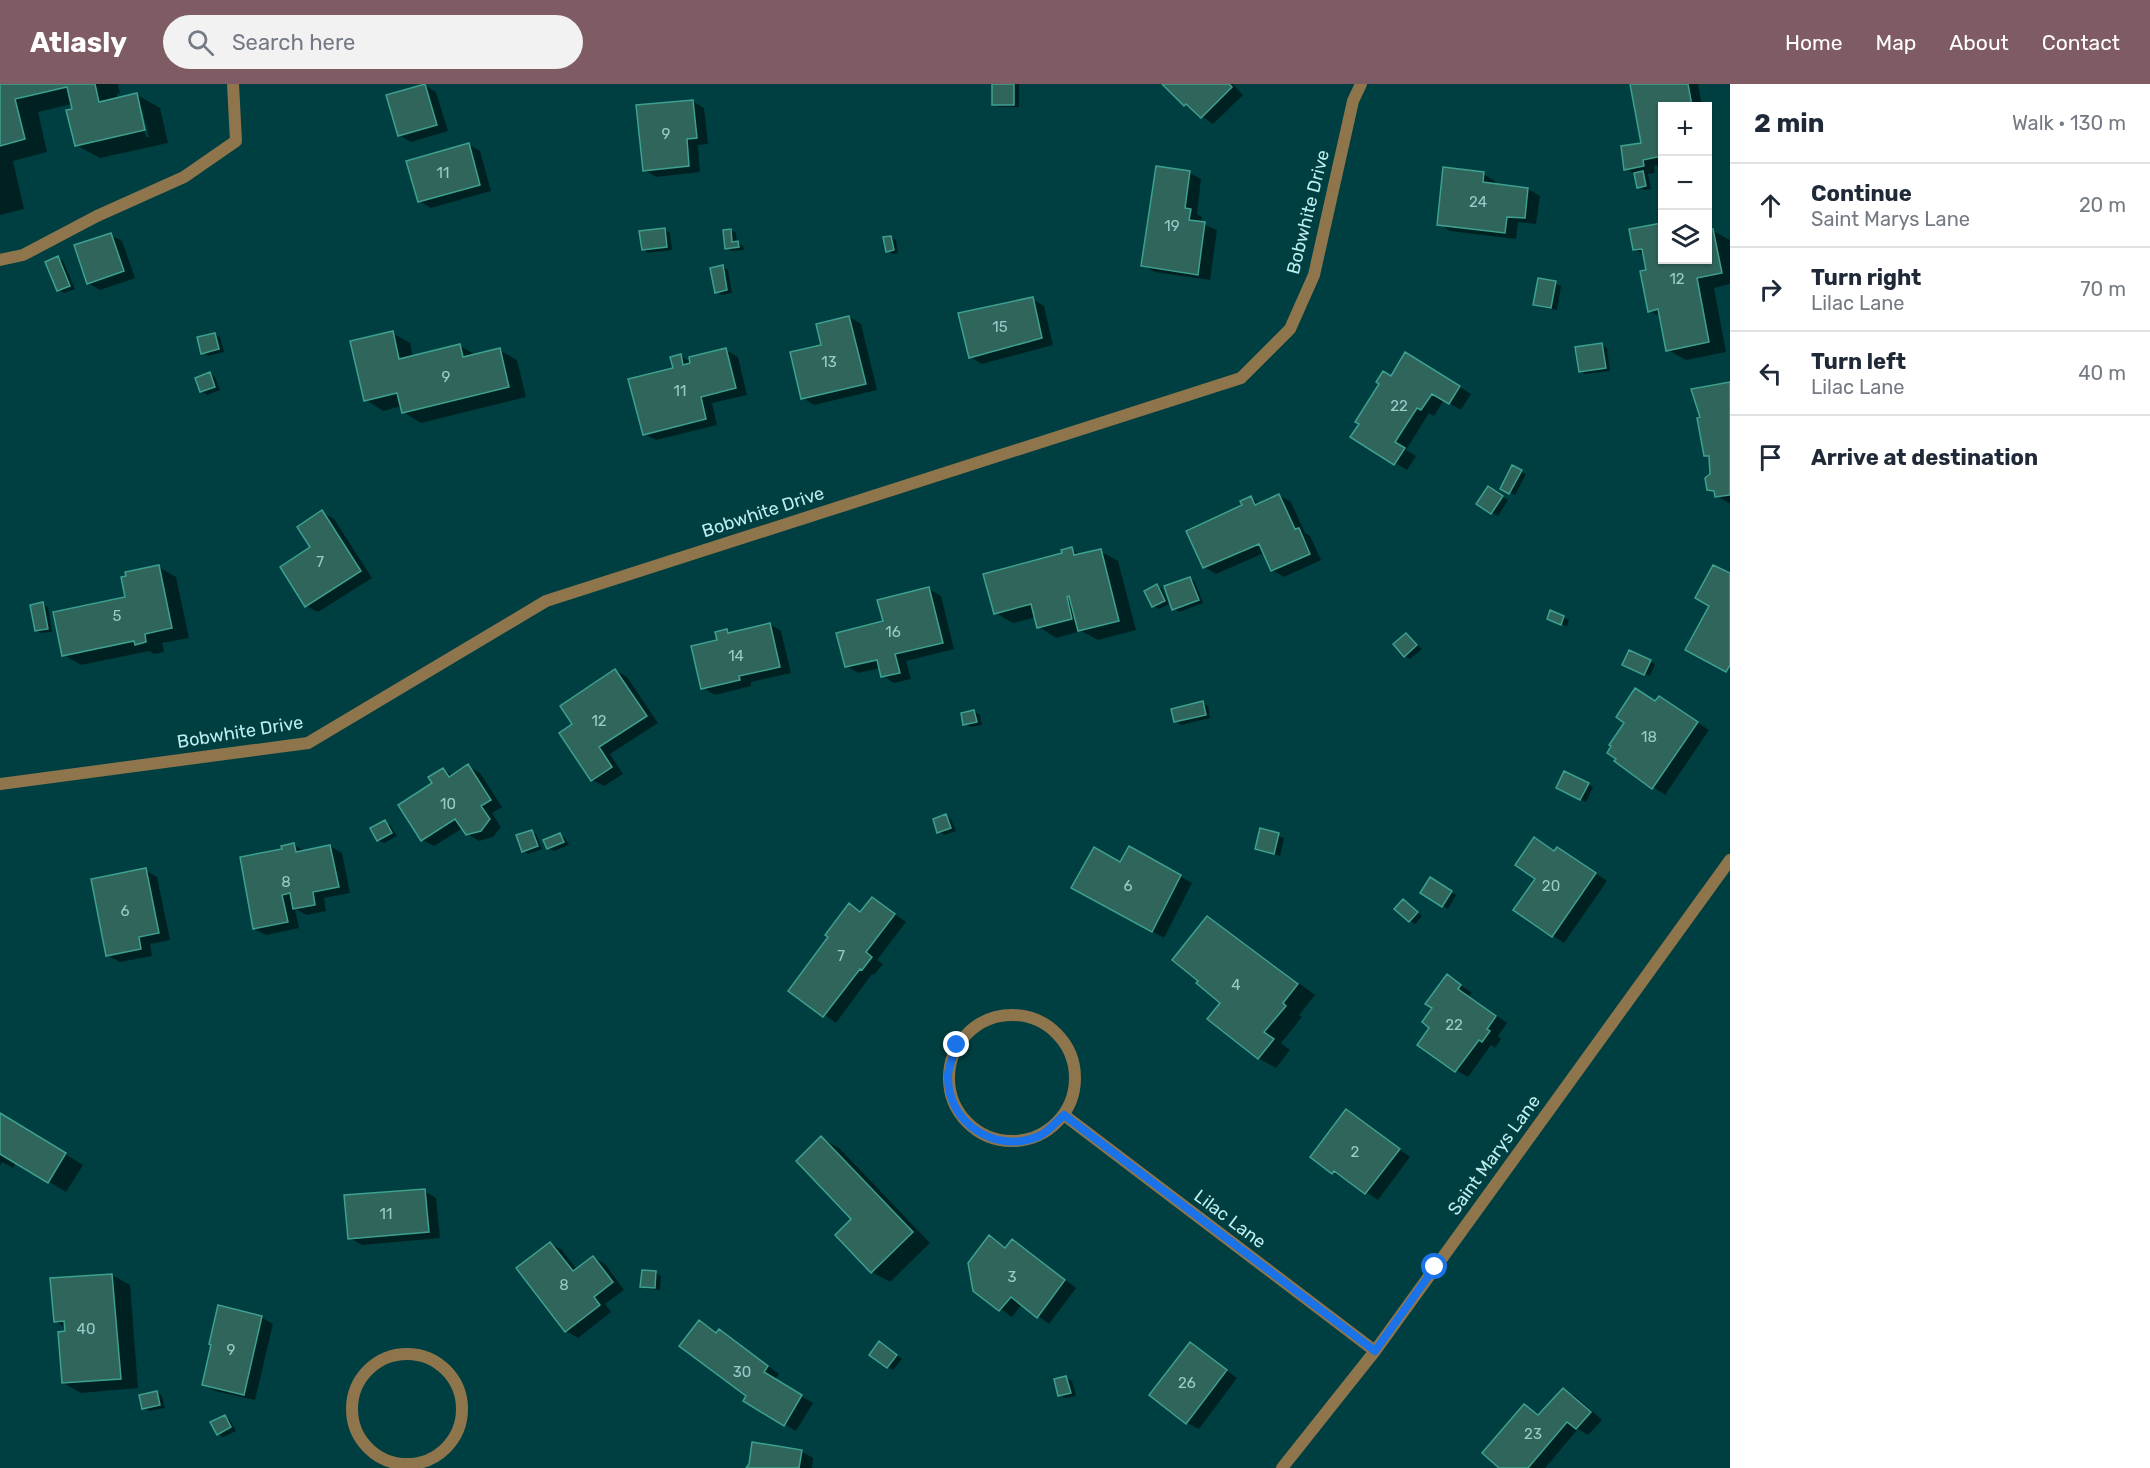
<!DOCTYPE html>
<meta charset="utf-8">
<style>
:root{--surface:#fff;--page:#f2f2f3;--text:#1f2937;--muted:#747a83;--line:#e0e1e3;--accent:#7f5c64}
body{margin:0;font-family:Rubik,sans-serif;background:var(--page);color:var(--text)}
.controls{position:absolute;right:18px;top:18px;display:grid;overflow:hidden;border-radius:0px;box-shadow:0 2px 4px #0004}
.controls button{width:54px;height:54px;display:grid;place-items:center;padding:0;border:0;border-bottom:2px solid var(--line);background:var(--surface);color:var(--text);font:30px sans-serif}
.stop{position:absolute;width:18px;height:18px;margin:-14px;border:4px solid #1a73e8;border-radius:50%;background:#fff}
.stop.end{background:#1a73e8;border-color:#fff;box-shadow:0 2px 6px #0008}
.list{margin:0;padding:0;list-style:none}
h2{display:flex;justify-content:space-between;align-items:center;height:78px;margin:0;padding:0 24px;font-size:26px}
h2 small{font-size:20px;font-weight:400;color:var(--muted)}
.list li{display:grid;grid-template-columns:39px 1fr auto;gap:18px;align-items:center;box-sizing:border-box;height:84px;padding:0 24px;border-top:2px solid var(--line)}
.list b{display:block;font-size:22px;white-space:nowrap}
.list p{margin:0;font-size:20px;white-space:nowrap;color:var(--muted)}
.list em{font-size:20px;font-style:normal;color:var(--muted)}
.icon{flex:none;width:33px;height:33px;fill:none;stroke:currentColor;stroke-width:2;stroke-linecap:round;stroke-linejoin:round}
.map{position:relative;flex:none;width:1730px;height:1384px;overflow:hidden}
header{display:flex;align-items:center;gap:36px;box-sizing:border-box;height:84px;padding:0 30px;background:var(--accent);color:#fff}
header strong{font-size:28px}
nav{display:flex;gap:33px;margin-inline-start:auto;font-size:21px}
.search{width:420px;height:54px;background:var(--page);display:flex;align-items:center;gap:15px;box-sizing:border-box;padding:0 21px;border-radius:33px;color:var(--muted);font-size:22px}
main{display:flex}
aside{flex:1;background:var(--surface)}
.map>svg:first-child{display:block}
.shadow{fill:#0007;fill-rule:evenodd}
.building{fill:#30655b;stroke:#3da18f;stroke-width:1.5}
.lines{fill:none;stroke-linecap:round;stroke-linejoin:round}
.lane{stroke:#8f754b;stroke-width:12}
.street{stroke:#8f754b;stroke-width:12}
.route{stroke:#1a73e8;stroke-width:8}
.labels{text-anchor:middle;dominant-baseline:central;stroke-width:4.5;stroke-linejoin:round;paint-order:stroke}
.number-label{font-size:15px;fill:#9acbc9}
.street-label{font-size:18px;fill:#bdedee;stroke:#003f41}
</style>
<header>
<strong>Atlasly</strong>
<div class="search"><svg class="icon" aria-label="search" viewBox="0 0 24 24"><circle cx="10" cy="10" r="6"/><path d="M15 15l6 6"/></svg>Search here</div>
<nav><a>Home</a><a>Map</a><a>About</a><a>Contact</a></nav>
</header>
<main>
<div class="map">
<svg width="1730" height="1384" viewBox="0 0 1730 1384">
<rect width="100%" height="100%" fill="#003f41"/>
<path class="shadow" d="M0,0H118L120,9L117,10L118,15L137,11L160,24L168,59L100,74L76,61L72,20L38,28L47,68L13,77L24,125L0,131ZM139,26H142L149,53H146Z
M993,0H1019V23H999L993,20Z
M1164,0H1233L1243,11L1213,40L1185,21Z
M1632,0H1698L1702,22H1662V81L1654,82L1655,89L1648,90L1651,105L1644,106L1638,103L1635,90L1626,85L1642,60Z
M424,1L436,8L448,47L411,58L399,51Z
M692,17L704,24L708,60L698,61L700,88L656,93L645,86Z
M468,60L480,67L491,107L431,124L419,117Z
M1190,89L1201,95L1197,130L1202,133L1201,139L1217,146L1210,196L1155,188L1143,181Z
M1483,90L1495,97V101L1528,105L1540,112L1536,140L1518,138L1516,155L1450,147L1439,140Z
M1662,140V176H1708V148L1713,147L1730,156V200L1714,204L1726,268L1686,276L1668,266L1661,233L1650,227L1648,187L1644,171L1634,165L1631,146Z
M665,146L670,149L672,166L648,169L643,165Z
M730,146L736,149L737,158L743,162L744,166L732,167L726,164Z
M111,151L122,157L135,194L100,206L88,199Z
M890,153L896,156L898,169L893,170L888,167Z
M58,174L63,177L75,205L64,209L58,206Z
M723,183L728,186L732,209L722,211L716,208Z
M1540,195L1561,202L1557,226L1540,223L1534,220Z
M1032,215L1044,222L1053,261L982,280L970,273Z
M849,233L861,240L877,306L814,321L803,314L823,262Z
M392,249L410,259L413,273L460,262L476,271L499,266L517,276L526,313L421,339L403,328L402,322L383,327L366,316Z
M214,250L220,253L224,268L208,272L203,269Z
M1602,261L1607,264L1610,287L1585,290L1580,287Z
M726,266L738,273L747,311L712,319L717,341L656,356L644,350L680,272L692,279Z
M1418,277L1471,310L1461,326L1444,316L1434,332L1429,329L1406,366L1416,372L1407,386L1352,353L1391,294Z
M210,290L215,293L220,306L207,311L201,307Z
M1730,299V419H1728L1708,405L1712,391L1710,374L1705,371Z
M1513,383L1526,390L1515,411L1502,404Z
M1488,404L1508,416L1498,432L1478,420Z
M1279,411L1291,418L1305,449L1310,452L1321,476L1284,493L1272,486L1264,469L1216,490L1204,483L1243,422L1251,414L1261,420Z
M322,428L334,435L372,494L318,528L306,522L312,464Z
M1071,465L1081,471L1100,467L1118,477L1136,546L1098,556L1081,547L1056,554L1039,543L1036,533L1013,539L995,529ZM1061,508L1072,515V518L1059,511Z
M159,483L176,493L189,554L162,559L164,568L154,570L149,567L81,581L64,571Z
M1190,494L1195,498L1203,519L1179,528L1174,525Z
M1157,502L1162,505L1169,520L1159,525L1153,522Z
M929,505L941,512L954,565L906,577L911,595L894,599L883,592L881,584L858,589L846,582L885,538Z
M42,520L48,523L52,548L41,549L36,546Z
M1551,528L1569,536L1567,542L1554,538Z
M770,540L781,547L791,589L751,598V602L715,611L703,604L719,557L727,546L732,549Z
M1407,551L1422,565L1410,575L1405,572Z
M1650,577L1655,580L1650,592L1629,583Z
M615,586L627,593L658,639L610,670L623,690L604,702L592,696L574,640Z
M1202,618L1208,622L1210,634L1181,641L1175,637Z
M1656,618L1671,621L1709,646L1665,711L1616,677Z
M974,627L980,631L982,641L970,643L965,640Z
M468,682L480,689L502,723L492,729L501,743L493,753L479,757L467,750L463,744L434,762L422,756L443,685L453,692Z
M1588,700L1593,703L1586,718L1563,707Z
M946,732L951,735L956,747L944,751L939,748Z
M385,738L390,741L397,752L384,759L378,756Z
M1261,746L1284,754L1280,772L1256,764Z
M531,747L537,751L542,765L528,770L523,767Z
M560,751L565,754L569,761L554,767L548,764Z
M294,761L305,767L330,762L342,769L350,809L324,814L326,827L307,831L295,825L299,844L266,851L254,845L284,766Z
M1129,764L1192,799L1164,854L1073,803L1121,780Z
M1555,768L1569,771L1607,797L1564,859L1553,852Z
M145,786L157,793L170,856L150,860L152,872L120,878L108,872Z
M1430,795L1456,811L1448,825L1422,808Z
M873,815L906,838L877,876L883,880L874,891L872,890L836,939L790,906L831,853L849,821L862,829Z
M1408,820L1422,832L1415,840L1396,825Z
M1207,834L1225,845L1315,911L1299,931L1302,933L1281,959L1290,966L1276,984L1258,974Z
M1447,892L1472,909L1469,912L1507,939L1498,952L1501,955L1495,964L1491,961L1468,993L1456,986L1434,924Z
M1347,1027L1410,1073L1378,1116L1346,1094L1345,1095L1333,1089L1312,1073Z
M0,1030L83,1081L66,1108L16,1078L13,1084L2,1078L0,1082Z
M821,1054L839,1064L930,1159L890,1198L872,1188Z
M424,1107L436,1114L440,1154L362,1161L350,1154Z
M990,1153L1007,1164L1013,1157L1024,1164L1076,1204L1049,1240L1022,1220L1012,1233L974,1206Z
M550,1159L562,1166L577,1186L593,1173L605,1180L624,1206L605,1220L611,1228L578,1254L566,1247Z
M656,1189L661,1192L660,1206L647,1205L642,1202Z
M112,1191L130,1201L138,1304L81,1309L63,1299L66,1244L55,1237Z
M261,1233L273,1240L255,1316L215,1307L203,1300L213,1261Z
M699,1238L717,1250L719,1247L731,1254L779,1290L775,1296L813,1319L796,1347L745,1317L748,1312Z
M1190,1260L1237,1294L1199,1345L1187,1339Z
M885,1262L902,1275L893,1286L888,1283Z
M1066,1294L1072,1297L1076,1312L1065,1314L1060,1311Z
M1563,1306L1575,1312L1602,1336L1588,1351L1578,1345L1545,1384H1501L1525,1321L1540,1331Z
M157,1308L162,1312L165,1324L149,1327L143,1324Z
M225,1332L230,1336L236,1347L223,1353L218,1350Z
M801,1367L813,1374L812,1384H748Z"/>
<path class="building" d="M0,0H95L99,18L137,9L145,46L75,62L66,26L72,25L67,3L15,15L25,55L0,62Z
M425,0L437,41L398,52L386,11Z
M992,0H1014V21H992Z
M1162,0H1229L1232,3L1201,34L1186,20L1184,22Z
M1630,0H1688L1692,22H1662V72L1643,76L1644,82L1624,86L1621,62L1641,59Z
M693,16L697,54L687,55L689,82L643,87L636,21Z
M469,59L480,101L418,118L406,77Z
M1156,82L1190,87L1185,124L1191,125L1189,136L1205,138L1198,191L1141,182Z
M1443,83L1484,88L1483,98L1528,104L1525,134L1507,133L1505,149L1437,141Z
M1643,87L1646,102L1637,104L1634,89Z
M1662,139V176H1708V146L1713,145L1722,189L1697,194L1709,258L1666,267L1658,225L1648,228L1640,187L1646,186L1642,165L1633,166L1629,145Z
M665,144L667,163L642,166L639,147Z
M731,145L732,158L738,157L739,163L725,165L723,146Z
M111,149L124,187L87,200L74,161Z
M891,152L894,166L886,168L883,153Z
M58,172L70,202L57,207L45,178Z
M723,181L727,206L715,209L710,184Z
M1538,194L1556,197L1551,224L1533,221Z
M1033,213L1042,254L969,274L958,229Z
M849,232L866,300L801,315L790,268L821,261L816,240Z
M393,247L399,275L460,260L463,273L500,264L509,303L402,329L397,309L364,317L350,257Z
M215,249L219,265L201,270L197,253Z
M1602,259L1606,284L1579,288L1575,263Z
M726,264L736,304L701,313L706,335L643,351L628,295L673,284L670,273L681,270L683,281L690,279L689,273Z
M1405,268L1460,302L1449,320L1432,310L1421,326L1417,324L1395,358L1405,364L1394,381L1350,353L1359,340L1355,338L1379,300L1376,298L1383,287L1391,292Z
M210,288L215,303L200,308L195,294Z
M1730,298V411L1715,413L1714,407L1707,406L1705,394L1710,390L1709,372H1704L1697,334L1700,333L1691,305Z
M1512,381L1522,386L1509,410L1500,405Z
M1488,402L1503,412L1491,430L1476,420Z
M1279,410L1295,445L1299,444L1310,470L1271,487L1259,460L1203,484L1186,447L1242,421L1240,417L1251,412L1255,421Z
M322,426L361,487L305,523L280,483L310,463L297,443Z
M1072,463L1074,471L1101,465L1119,537L1078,547L1069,512L1067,513L1072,535L1037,544L1031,520L994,530L983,490L1062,469L1061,466Z
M159,481L172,544L145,550L146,558L135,561L134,557L62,572L53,528L125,513L121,493L126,492L125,488Z
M1713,481L1730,489V581L1726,588L1685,566L1709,522L1695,514Z
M1190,493L1199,516L1172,526L1164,502Z
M1157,500L1165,517L1152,523L1144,507Z
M929,503L943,559L895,570L900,589L881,593L877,576L845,583L836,549L883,537L877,516Z
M43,518L48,545L35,547L30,521Z
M1550,526L1564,532L1561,541L1547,535Z
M770,539L780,583L739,592L740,596L701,605L691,562L717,556L715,548L727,545L728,549Z
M1406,549L1417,561L1404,573L1393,560Z
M1629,566L1651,576L1644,591L1622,581Z
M615,585L647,632L599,663L612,683L591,697L559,649L572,640L560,622Z
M1635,604L1655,617L1659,612L1698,638L1652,705L1614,677L1616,675L1607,669L1611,662L1609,661L1624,639L1616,633Z
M1203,617L1206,631L1174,638L1171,625Z
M974,626L977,638L963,641L961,629Z
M468,680L491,716L481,722L490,735L481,747L466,751L455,735L421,757L398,721L432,699L428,693L443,684L449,693Z
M1564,687L1589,699L1580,716L1556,704Z
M946,730L951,744L937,749L933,735Z
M385,736L392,749L377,757L370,744Z
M1260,744L1279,749L1274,770L1255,765Z
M532,746L538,762L522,768L516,751Z
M560,749L564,758L547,765L543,756Z
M1534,753L1554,767L1557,763L1596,789L1552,853L1513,826L1535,795L1515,781Z
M294,759L296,768L330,761L339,803L313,808L315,821L293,825L290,809L282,811L288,838L253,845L240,773L282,765L281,762Z
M1129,762L1181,791L1152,848L1071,804L1094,763L1120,778Z
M146,784L159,849L139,853L141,865L106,872L91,795Z
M1430,793L1452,807L1442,823L1420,809Z
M872,813L895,830L866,868L872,873L862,886L860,885L823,933L788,907L828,853L825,851L849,819L860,828Z
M1403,815L1418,828L1409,838L1394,825Z
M1207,832L1298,900L1283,919L1286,922L1264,948L1274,955L1258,975L1207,935L1220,919L1196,899L1198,897L1172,876Z
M1447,890L1461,901L1458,905L1496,932L1487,945L1490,947L1482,958L1479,956L1455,988L1417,961L1429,944L1422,938L1432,924L1425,920Z
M1346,1025L1400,1065L1365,1110L1334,1087L1332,1090L1310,1073Z
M0,1029L66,1069L48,1099L0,1070Z
M821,1052L913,1148L871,1189L835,1151L851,1135L796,1077Z
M425,1105L429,1148L348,1155L344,1111Z
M989,1151L1005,1164L1012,1155L1065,1196L1037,1234L1011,1213L999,1227L973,1207L968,1179Z
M550,1158L573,1187L593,1172L613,1198L594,1213L600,1221L565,1248L516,1184Z
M642,1186L656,1187L655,1204L640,1203Z
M112,1190L121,1295L62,1299L58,1248L65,1247L64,1237L54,1238L50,1194Z
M218,1221L262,1232L244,1311L202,1301L211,1261L209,1260Z
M699,1236L716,1249L719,1245L768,1282L764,1288L802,1311L784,1342L743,1317L746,1312L679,1262Z
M879,1257L897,1271L887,1284L869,1271Z
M1190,1258L1227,1286L1186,1340L1149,1311Z
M1066,1292L1071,1309L1058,1312L1054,1295Z
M1563,1304L1591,1328L1576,1345L1567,1338L1528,1384H1499L1482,1369L1524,1320L1538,1331Z
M157,1307L160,1321L142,1325L139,1311Z
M225,1331L231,1343L217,1351L210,1338Z
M752,1358L802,1366L799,1384H746L749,1380Z"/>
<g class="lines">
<path class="lane" d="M0,176L23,171L97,132L184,93L236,57L233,0"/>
<path class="street" d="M0,700L308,659L546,517L1241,294L1290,245L1314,191L1353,17L1361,0
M949 994a63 63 0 1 1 126 0a63 63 0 1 1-126 0Z
M1064,1031L1375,1267
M352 1325a55 55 0 1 1 110 0a55 55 0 1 1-110 0Z
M1282,1384L1375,1267L1730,776"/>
</g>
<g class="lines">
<path class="route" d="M957,961C954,971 948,982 948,992C947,1039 996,1071 1039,1052C1048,1048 1056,1038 1064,1031L1375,1267L1435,1183"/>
</g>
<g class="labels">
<g class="number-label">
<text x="666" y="50">9</text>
<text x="443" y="89">11</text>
<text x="1478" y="118">24</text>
<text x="1172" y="142">19</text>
<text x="1677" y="195">12</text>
<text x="1000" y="243">15</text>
<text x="829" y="278">13</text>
<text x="446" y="293">9</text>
<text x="680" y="307">11</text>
<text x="1399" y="322">22</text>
<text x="320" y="478">7</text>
<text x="117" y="532">5</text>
<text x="893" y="548">16</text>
<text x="736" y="572">14</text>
<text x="599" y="637">12</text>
<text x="1649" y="653">18</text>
<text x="448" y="720">10</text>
<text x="286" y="798">8</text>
<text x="1128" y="802">6</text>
<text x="1551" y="802">20</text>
<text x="125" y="827">6</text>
<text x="841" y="872">7</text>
<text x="1236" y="901">4</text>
<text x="1454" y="941">22</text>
<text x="1355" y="1068">2</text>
<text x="386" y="1130">11</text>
<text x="1012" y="1193">3</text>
<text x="564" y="1201">8</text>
<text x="86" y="1245">40</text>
<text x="231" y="1266">9</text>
<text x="742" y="1288">30</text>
<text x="1187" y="1299">26</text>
<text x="1533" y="1350">23</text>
</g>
<g class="street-label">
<text transform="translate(1308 128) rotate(-76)">Bobwhite Drive</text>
<text transform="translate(763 428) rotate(-18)">Bobwhite Drive</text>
<text transform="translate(240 648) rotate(-9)">Bobwhite Drive</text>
<text transform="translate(1494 1071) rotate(-54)">Saint Marys Lane</text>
<text transform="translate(1230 1135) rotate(37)">Lilac Lane</text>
</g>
</g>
</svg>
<div class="controls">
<button>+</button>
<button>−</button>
<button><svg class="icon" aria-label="layers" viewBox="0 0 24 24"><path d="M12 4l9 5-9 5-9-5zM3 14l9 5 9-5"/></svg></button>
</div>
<div class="stop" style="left:1435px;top:1183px"></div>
<div class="stop end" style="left:957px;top:961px"></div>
</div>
<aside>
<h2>2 min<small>Walk · 130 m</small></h2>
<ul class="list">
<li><svg class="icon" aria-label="ahead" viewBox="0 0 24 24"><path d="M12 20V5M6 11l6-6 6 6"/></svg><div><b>Continue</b><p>Saint Marys Lane</p></div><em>20 m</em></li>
<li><svg class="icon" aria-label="right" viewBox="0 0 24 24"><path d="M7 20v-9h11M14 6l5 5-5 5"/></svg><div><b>Turn right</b><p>Lilac Lane</p></div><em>70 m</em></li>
<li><svg class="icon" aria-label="left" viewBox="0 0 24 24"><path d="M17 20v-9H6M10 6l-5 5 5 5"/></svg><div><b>Turn left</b><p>Lilac Lane</p></div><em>40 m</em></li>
<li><svg class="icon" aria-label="arrive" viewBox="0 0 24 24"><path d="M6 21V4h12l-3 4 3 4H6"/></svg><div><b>Arrive at destination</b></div></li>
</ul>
</aside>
</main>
